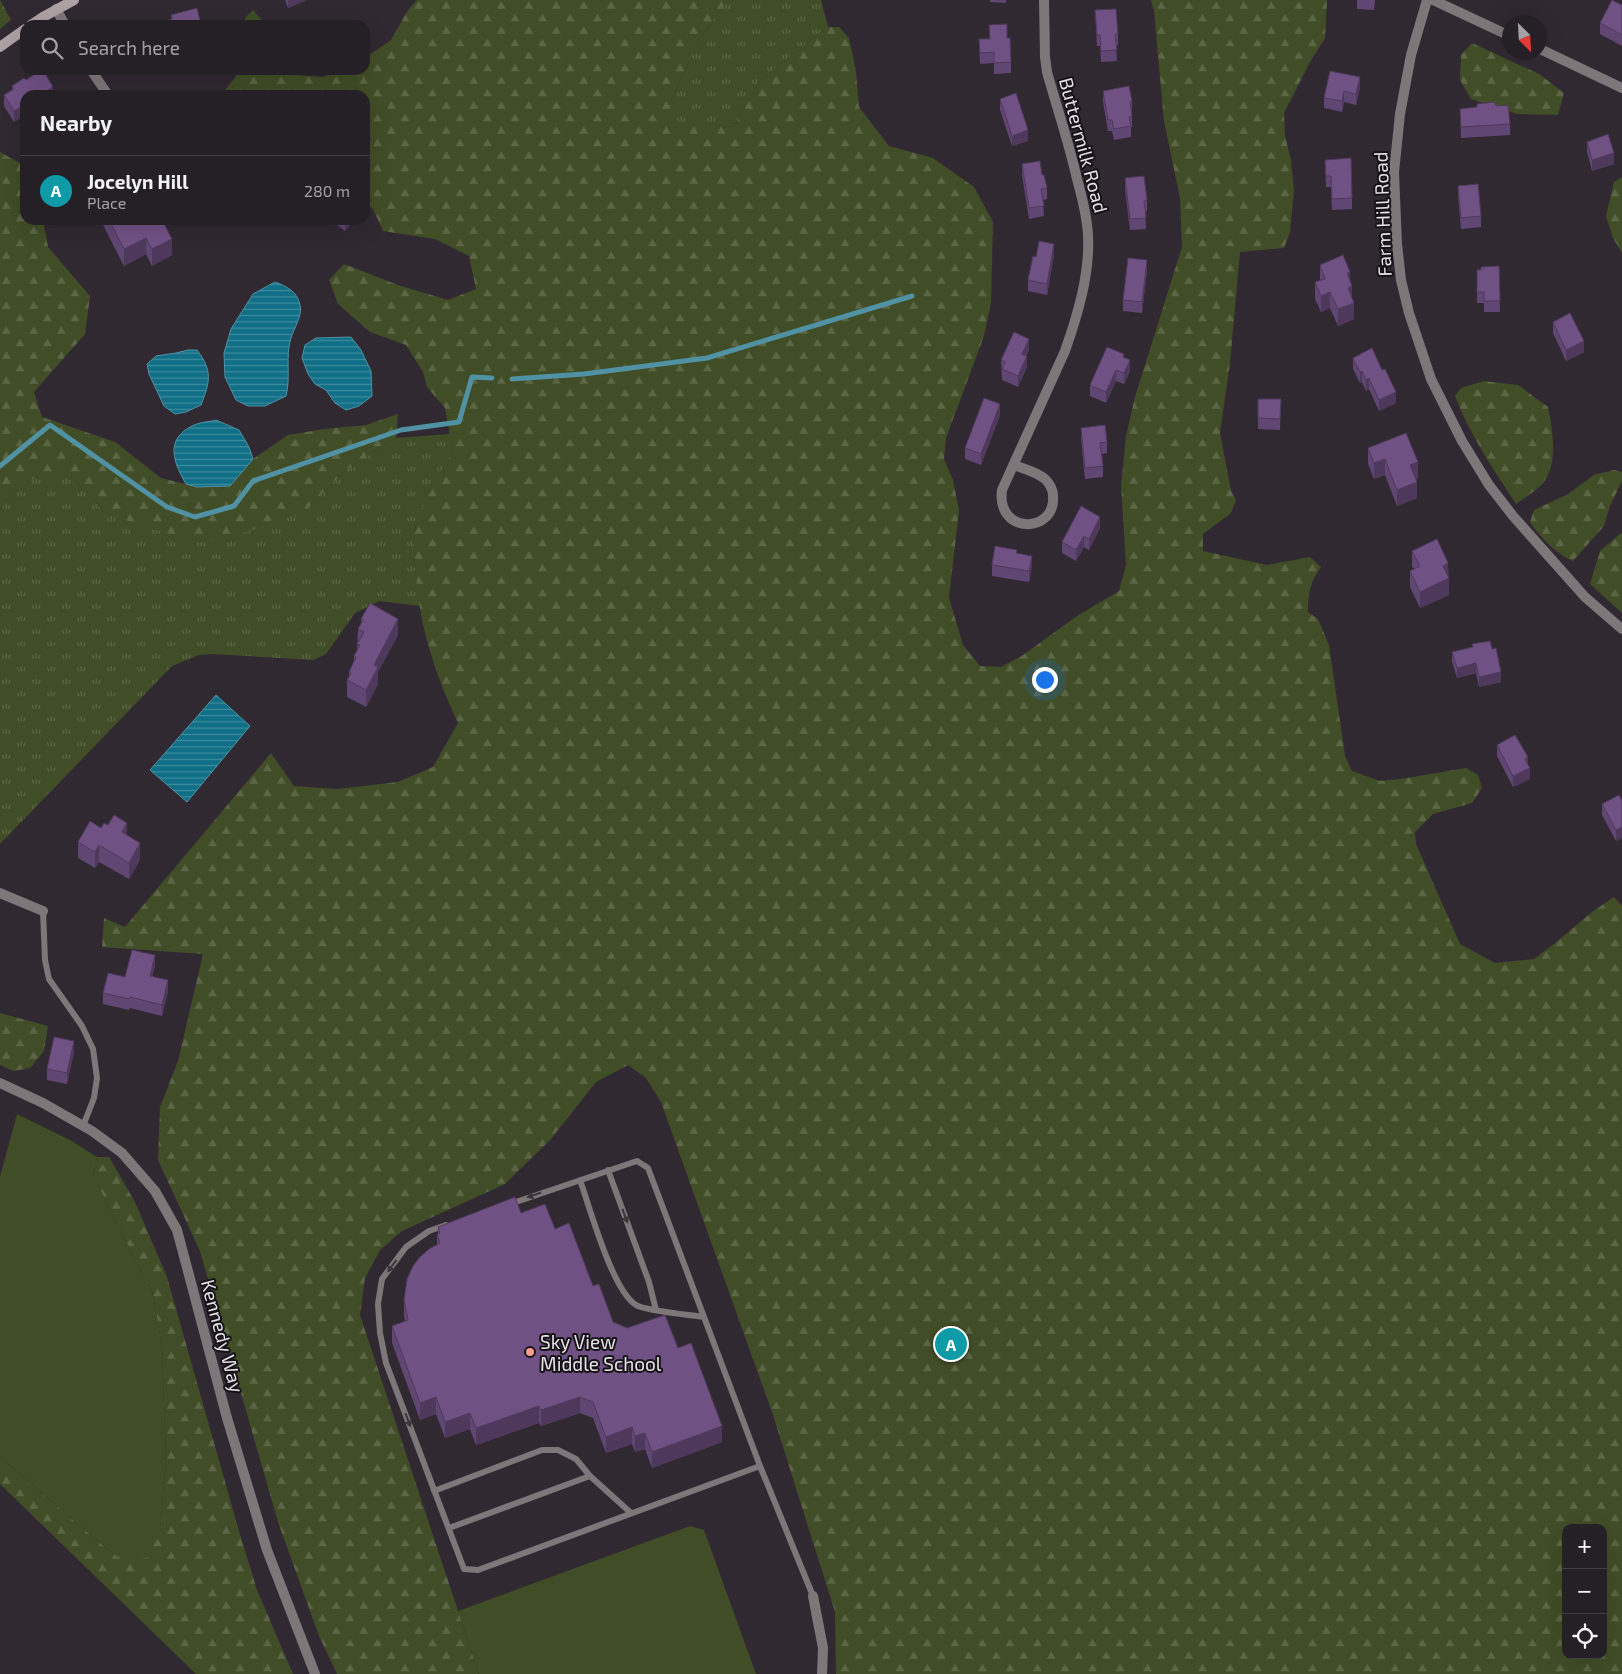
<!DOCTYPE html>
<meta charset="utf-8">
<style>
:root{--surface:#251f26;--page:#312c32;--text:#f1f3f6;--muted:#a3a2a7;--line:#423d43;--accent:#bca0f2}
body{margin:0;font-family:"Exo 2",sans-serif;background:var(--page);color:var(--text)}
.controls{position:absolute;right:15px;bottom:15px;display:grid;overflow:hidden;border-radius:10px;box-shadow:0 5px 20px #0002}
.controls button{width:45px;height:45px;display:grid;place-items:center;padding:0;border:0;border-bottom:1px solid var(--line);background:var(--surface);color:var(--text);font:25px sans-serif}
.compass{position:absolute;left:1502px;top:15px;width:45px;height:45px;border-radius:50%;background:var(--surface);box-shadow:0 5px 20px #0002;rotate:156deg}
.you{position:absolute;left:1044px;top:679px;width:18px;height:18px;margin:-12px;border:4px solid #fff;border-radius:50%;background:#1a73e8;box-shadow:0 0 0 8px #1a73e833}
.badge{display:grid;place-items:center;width:32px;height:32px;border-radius:50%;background:var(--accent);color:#fff;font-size:16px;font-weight:700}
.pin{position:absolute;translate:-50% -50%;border:2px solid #fff;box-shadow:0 1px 5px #0006}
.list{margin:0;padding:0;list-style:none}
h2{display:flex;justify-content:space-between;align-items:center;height:65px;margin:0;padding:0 20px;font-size:21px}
h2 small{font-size:16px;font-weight:400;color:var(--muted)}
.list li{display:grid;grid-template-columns:32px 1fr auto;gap:15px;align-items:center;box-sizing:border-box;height:70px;padding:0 20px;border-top:1px solid var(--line)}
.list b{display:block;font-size:19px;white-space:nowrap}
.list p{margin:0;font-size:16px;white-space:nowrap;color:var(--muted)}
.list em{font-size:16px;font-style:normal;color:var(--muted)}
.icon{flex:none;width:28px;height:28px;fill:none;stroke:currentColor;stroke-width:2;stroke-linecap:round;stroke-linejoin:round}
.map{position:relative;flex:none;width:1622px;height:1674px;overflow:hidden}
.search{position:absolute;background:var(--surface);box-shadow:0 5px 20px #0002;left:20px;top:20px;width:350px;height:55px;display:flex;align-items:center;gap:12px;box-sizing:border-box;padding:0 18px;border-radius:15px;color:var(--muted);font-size:19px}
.panel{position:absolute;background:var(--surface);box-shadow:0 5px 20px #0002;left:20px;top:90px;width:350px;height:135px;border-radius:15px}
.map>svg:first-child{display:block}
.grass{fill:url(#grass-tufts)}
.forest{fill:url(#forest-firs);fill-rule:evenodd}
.pitch{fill:#414d27}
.water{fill:url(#water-rules);stroke:#5091a3}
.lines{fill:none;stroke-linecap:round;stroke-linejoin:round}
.stream{stroke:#5091a3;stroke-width:5}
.lane{stroke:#7e7779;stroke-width:6}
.street{stroke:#7e7779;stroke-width:10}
.secondary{stroke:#ada1a4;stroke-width:10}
.wall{fill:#604672}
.shaded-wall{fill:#4e395c}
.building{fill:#705184;stroke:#4e395c}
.oneway{fill:#3a3639}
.poi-dot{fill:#f59d8f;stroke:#161317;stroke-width:2}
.labels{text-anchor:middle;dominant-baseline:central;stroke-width:4;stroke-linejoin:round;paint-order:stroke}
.street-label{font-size:19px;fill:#e6e1e7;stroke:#161317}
.poi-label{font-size:19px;fill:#e6e1e7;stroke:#161317;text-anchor:start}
</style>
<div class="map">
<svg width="1622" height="1674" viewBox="0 0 1622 1674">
<defs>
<pattern id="grass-tufts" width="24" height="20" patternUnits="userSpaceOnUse" patternTransform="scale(1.25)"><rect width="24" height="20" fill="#414d27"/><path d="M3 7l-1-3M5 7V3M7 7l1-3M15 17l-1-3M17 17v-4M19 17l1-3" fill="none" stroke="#5c6646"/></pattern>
<pattern id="forest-firs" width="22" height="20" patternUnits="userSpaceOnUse" patternTransform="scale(1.25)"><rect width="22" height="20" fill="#414d27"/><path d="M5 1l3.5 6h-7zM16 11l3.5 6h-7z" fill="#5c6646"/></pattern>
<pattern id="water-rules" width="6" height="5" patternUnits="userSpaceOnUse" patternTransform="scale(1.25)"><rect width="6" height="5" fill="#106f86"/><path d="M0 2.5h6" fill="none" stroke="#3e8a9d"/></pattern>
</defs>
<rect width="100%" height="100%" fill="#312932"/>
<path class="grass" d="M728,0H821L828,27L760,80L734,127L714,125H675L669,106L697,43Z
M450,434L453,451L430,491L414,530L416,576L420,606L379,601L355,613L326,654L313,660L213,654L199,655L172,666L0,844V510L8,499L39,475H69L107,514L304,512L345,471L396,438Z"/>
<path class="forest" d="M0,0L11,20L0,29Z
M417,0H728L697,43L669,106L676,125H714L734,127L760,80L828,27H839L849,38L856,71L859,107L889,146L933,158L974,187L993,222L991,303L984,336L946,438L944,459L953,480L959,510L949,598L963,645L980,666L1001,667L1023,655L1077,616L1119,591L1126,565L1121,486L1126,436L1135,397L1182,247L1180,198L1164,121L1154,11L1151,0H1327L1325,38L1310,62L1284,113L1285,136L1291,160L1294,191L1290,232L1284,248L1240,252L1230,363L1220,433L1231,491L1236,500L1231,513L1203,534V551L1267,565L1310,557L1321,567C1310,582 1308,593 1308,612L1318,619L1329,645L1345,756L1352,771L1380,781L1401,779L1466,768L1478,775L1482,788L1472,803L1433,814L1415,832L1416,844L1460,944L1495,963L1534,959L1554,944L1592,912L1614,897L1622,906V1674H836L835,1612L772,1412L661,1102L646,1078L628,1065L596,1082L550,1140L505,1184L402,1231L380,1250L365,1278L360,1315L479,1674H337L319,1636L278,1522L200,1251L158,1160L160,1107L178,1061L203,954L102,947L104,918L125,927L271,753L294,786L337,789L398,782L433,767L458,723C433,669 417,620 415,559C415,550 412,538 415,529C422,501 439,475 453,451L445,408L427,387L423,372L406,345L370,332L338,304L329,280L344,264L398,285L448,300L476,289L469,256L435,239L383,231L373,209L365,202V95H215L225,90L241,70H291L294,75L323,77L341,70H365V58L391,40L408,10ZM1566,1528H1603V1655H1566Z
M253,10L266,25H246L245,18Z
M1472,43L1539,74L1564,93L1558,115L1517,114L1471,99L1460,80L1461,55Z
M0,152L25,166V220H43L48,247L90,296L85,334L34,392L42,417L115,442L161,478L197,487L230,486L253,459L288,435L324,429L366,425L398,414L396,438L345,471L304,512L237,535L197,543L107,514L69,475H39L8,499L0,510Z
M1622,177V253L1613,238L1606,216L1614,182Z
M1484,381L1518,385L1548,407C1553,432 1560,469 1538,488C1531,494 1523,499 1516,504C1493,469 1470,435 1455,396L1461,388Z
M1614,470L1622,472V481L1610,506L1604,526L1573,561C1556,554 1540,537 1530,522L1534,510L1568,494L1594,475Z
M1621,533H1622V613L1590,584L1600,551Z
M0,1013L48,1026L44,1051L30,1068L13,1071L0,1065Z
M97,1157H109L135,1202L167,1277L239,1531L257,1590L293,1674H196L0,1484V1457L113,1554L160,1530L166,1460L162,1346L153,1295L93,1176Z"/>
<path class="pitch" d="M17,1114L70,1140L97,1157L93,1176L153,1295L162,1346L166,1460L160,1530L146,1558L128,1562L113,1554L0,1457V1177Z
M690,1526L704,1530L756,1674H479L458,1611Z"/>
<path class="water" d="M275,282C286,286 298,292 300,305C303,315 294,328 291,338C285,357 291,377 286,396L265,406H248L236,400L225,377L224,353L231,329L253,294Z
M351,337L361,350L371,371L372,396L359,406L346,410L335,403L326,390L315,384L308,374L302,358L305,345L316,338Z
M188,350H197C213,371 210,382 201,405L186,412L175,414L164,406L149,374L147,364L156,356L176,353Z
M216,420L239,430L249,447L253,459L230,486L197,487L186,484C174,463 164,440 192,426C199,422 209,422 216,420Z
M216,695L250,726L187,802L150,770Z"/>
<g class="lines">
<path class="stream" d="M512,379L584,374L707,358L912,296
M0,466L50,425L167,507L195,517L234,506L253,481L401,430L459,422L472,377L492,378"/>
<path class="lane" d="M43,911L45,960L49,979L82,1026L93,1049L97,1078L94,1098L83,1126
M608,1170L649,1282L656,1310
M580,1180C590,1208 612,1290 636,1305C645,1311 691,1315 704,1317
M510,1204L637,1161L648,1168L760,1466L813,1596
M446,1225L429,1231L406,1247L382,1279L378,1304L380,1333L386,1363L464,1569L478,1570L760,1466
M434,1491L542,1450H558L576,1459L590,1476L631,1513
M449,1528L590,1476"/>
<path class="street" d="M1427,0L1411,55L1400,114L1394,172L1397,244L1401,280L1409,313L1431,379L1462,441L1489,485L1513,516L1585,597L1622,629
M1433,0L1510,36
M56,9L65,25
M1540,49L1622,88
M91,70L108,95
M1014,465C1024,469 1037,472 1045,479C1050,484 1053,490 1053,496C1056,534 996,535 1002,490L1065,351C1078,314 1090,274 1088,235C1087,216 1082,197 1077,179C1069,143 1057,108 1047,72L1045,57L1044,0
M0,893L43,911
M0,1083L43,1103L92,1131L122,1153L155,1191L177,1230L227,1418L267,1550L315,1674
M813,1596L823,1648L822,1674"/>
<path class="secondary" d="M31,25L43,17L74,0
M0,47L25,29"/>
</g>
<path class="wall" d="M285,0H306L288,8Z
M990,0H1006V3L990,2Z
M1357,0H1375L1374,10L1357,9Z
M1622,5V46L1600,34V23Z
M1095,10L1118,34V45H1116L1117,61L1101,62L1100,46H1097Z
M1007,38L1011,62V73L994,74V63L980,64L979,39Z
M1330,71L1360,88L1356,105L1344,102L1342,112L1324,108V98Z
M26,80L53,95L14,122L4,106V95L12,90V86Z
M1103,91L1132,101V127H1131V137L1114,140L1112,131H1108L1103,102Z
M1000,99L1028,141L1012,146L1000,110Z
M1460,109L1510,124V135L1461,138Z
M1587,142L1614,164L1592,171L1587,152Z
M1325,160L1352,198V209L1332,210L1331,187H1326Z
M1022,164L1042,175L1047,188V199L1043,200L1044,216L1029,219L1022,175Z
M1125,178L1147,200V211L1145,212L1146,229L1130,230L1125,189Z
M1458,186L1481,216V227L1461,229L1458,197Z
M102,220H162L172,255L152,266L146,254L124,266L102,223Z
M324,220H354L345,231L332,221L330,224Z
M1054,255L1047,295L1028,291V280L1036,257Z
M1320,265L1350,281L1354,319L1338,326L1330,308L1321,312L1315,299V282L1320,281Z
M1499,266L1500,312H1484V303H1477V270Z
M1147,271L1142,313L1123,311V300Z
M1553,322L1584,352L1566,361L1553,333Z
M1029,350L1026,356L1027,367L1018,387L1002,380L1001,360Z
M1124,357L1130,371L1124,384L1116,381L1106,403L1090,396V385Z
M1353,358L1396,403L1379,411L1369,389L1366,391L1362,382L1360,383L1353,369Z
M1258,399H1281L1280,430L1258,429Z
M1000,415L981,465L965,459V448Z
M1081,428L1107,442V453L1102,454L1103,466V477L1085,479L1081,439Z
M1368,448L1418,478L1416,479L1417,498L1397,506L1385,475L1374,479L1368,464Z
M1100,528L1089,550L1084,547L1076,561L1062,553V542Z
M1412,551L1448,563L1449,595L1420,608L1410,587V571L1414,569L1412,567Z
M992,565L1032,566L1029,582L992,576Z
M361,619L398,635L378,672V684L366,707L347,697V680L349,678V672L354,661V656L357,651L358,629L361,624Z
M1472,644L1492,649L1501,682L1479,687L1476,673L1457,678L1452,662V652L1472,647Z
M1497,745L1528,765L1530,779L1513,787L1497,756Z
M1622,801V838L1616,841L1602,815V804Z
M101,828L127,836L140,860L129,879L99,862L95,868L78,858V842Z
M155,966L152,976L168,991L162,1016L130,1008L129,1010L103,1004V993L125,977Z
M74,1052L67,1084L47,1080V1069Z
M521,1213L555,1229L593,1286L613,1322L678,1348L722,1442L652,1468L645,1449L635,1452L632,1444L606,1453L593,1418L580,1413L541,1426L539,1423L476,1445L470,1429L445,1438L436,1414L420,1420L392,1343V1326L405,1321L404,1316V1300L437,1245V1235L438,1234V1227Z"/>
<path class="shaded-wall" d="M288,0H306L288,8Z
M1360,77V88L1356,105V94Z
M53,87V95H40Z
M1344,91V102L1342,112V101Z
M25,105V116L14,122V111Z
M1028,130V141L1012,146V136Z
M1614,153V164L1592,171V160Z
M345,220H354L345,231Z
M146,238V254L124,266V249Z
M172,239V255L152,266V249Z
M1054,244V255L1047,295V284Z
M1147,260V271L1142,313V302Z
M1350,272V287L1352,286V303L1348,304L1347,273Z
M1330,292V308L1321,312V296Z
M1354,303V319L1338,326V309Z
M1029,339V350L1022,365V354Z
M1584,341V352L1566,361V350Z
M1027,356V367L1018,387V376Z
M1130,360V371L1124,384V373Z
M1116,370V381L1106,403V392Z
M1362,371V382L1360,383V372Z
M1369,378V389L1366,391V380Z
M1396,392V403L1379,411V400Z
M1000,404V415L981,465V454Z
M1385,459V475L1374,479V463Z
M1418,462V478L1410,481V465Z
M1417,482V498L1397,506V490Z
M1100,517V528L1089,550V539Z
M1084,536V547L1076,561V550Z
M1032,556V566L1029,582V571Z
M1448,563L1449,595L1420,608V592L1443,566Z
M398,619V635L378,672V684L366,707V690L374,665Z
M1476,663V673L1457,678V668Z
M1501,672V682L1479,687V677Z
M1528,757V768L1525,759Z
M1530,768V779L1513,787V776Z
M127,823V839L122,832Z
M1622,827V838L1616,841V830Z
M140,843V860L129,879V863Z
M99,845V862L95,868V852Z
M155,955V966L150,987V976Z
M168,980V991L162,1016V1005Z
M74,1041V1052L67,1084V1073Z
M436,1397V1414L420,1420V1403Z
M580,1397V1413L541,1426V1410Z
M539,1406V1423L476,1445V1428Z
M470,1413V1429L445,1438V1422Z
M722,1426V1442L652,1468V1452Z
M632,1427V1444L606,1453V1437Z
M645,1433V1449L635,1452V1436Z"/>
<path class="building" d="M1612,0L1622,5V35L1600,23Z
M197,8L201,25H162L161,22L172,19L171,15Z
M1116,9L1118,34H1115L1117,50L1101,51L1100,35H1097L1095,10Z
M1007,24V38H1010L1011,62L994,63V52L980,53L979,39H990L989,25Z
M41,70H43L53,87L40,95H25V105L14,111L4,95L14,89L12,86L24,78L26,80Z
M1330,71L1360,77L1356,94L1344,91L1342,101L1324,98Z
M1129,86L1132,101L1130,102L1132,116L1129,117L1131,126L1114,129L1112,120H1108L1103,91Z
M1016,93L1028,130L1012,136L1000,99Z
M1495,102L1496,106L1508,105L1510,124L1461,127L1460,109L1477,107V104Z
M1608,134L1614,153L1592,160L1587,142Z
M1351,158L1352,198L1332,199L1331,176H1326L1325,160Z
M1040,161L1042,175H1044L1047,188L1041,189L1044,206L1029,208L1022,164Z
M1144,176L1147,200L1144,201L1146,218L1130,219L1125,178Z
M1478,184L1481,216L1461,218L1458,186Z
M109,220H162L172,239L152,249L146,238L124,249Z
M1039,241L1054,244L1047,284L1028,280L1033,256L1036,257Z
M1343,255L1350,272L1347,273L1352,286L1348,288L1354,303L1338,309L1330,292L1321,296L1315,282L1325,279L1320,265Z
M1128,258L1147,260L1142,302L1123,300Z
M1499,266L1500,301H1484V292H1477V270H1481V267Z
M1570,313L1584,341L1566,350L1553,322Z
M1014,332L1029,339L1022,354L1027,356L1018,376L1002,369L1005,362L1001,360Z
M1107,347L1124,354L1123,357L1130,360L1124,373L1116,370L1106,392L1090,385Z
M1372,348L1382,370L1385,369L1396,392L1379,400L1369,378L1366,380L1362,371L1360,372L1353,358Z
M984,398L1000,404L981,454L965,448Z
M1258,399H1281L1280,419L1258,418Z
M1105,425L1107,442L1100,443L1103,466L1085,468L1081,428Z
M1406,433L1418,462L1410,465L1417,482L1397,490L1385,459L1374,463L1368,448Z
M1081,506L1100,517L1089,539L1084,536L1076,550L1062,542Z
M1437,539L1448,563L1443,566L1449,578L1420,592L1410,571L1420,566L1412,551Z
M995,546L1017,550L1016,553L1032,556L1029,571L992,565Z
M370,603L398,619L374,665L378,667L366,690L347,680L351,673L349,672L356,657L354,656L360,645L357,644L364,632L358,629L363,620L361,619Z
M1490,641L1492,649L1496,648L1501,672L1479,677L1476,663L1457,668L1452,652L1473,647L1472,644Z
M1515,735L1528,757L1525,759L1530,768L1513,776L1497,745Z
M1619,795L1622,801V827L1616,830L1602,804Z
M114,815L127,823L122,832L140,843L129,863L99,845L95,852L78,842L90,821L101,828L104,823L108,825Z
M132,950L155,955L150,976L168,980L162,1005L130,997L129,999L103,993L108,973L125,977Z
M54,1037L74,1041L67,1073L47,1069Z
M515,1197L521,1213L545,1204L555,1229L569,1223L593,1286L599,1284L613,1322L627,1328L665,1315L678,1348L691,1343L722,1426L652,1452L645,1433L635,1436L632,1427L606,1437L593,1402L580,1397L541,1410L539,1406L476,1428L470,1413L445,1422L436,1397L420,1403L392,1326L408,1320L404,1300L407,1279L413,1266L420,1257L429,1249L440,1243L437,1235L440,1233L438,1227Z"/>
<defs><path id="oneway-solid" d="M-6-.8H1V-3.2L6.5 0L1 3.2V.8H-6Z" transform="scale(1.25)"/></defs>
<g class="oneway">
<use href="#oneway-solid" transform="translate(534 1195) rotate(161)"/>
<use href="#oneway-solid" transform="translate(625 1216) rotate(70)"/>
<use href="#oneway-solid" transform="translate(392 1266) rotate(126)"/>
<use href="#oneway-solid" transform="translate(408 1420) rotate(69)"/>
</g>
<circle class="poi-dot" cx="530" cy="1352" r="5"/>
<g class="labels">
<g class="street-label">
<text transform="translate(1084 145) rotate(75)">Buttermilk Road</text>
<text transform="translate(1382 214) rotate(-92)">Farm Hill Road</text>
<text transform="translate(223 1336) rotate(75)">Kennedy Way</text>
</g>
<g class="poi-label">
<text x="540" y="1341">Sky View<tspan x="540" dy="22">Middle School</tspan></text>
</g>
</g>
</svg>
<div class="controls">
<button>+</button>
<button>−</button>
<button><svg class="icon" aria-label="locate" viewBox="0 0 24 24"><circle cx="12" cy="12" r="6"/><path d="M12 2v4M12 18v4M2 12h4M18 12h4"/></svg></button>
</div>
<svg class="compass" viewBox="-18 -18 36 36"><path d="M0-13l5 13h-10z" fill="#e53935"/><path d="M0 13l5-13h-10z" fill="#a3a2a7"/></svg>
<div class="you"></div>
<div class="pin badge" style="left:951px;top:1344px;background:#0f9aa8">A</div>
<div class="search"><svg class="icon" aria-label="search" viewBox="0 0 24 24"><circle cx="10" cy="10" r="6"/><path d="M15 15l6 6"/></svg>Search here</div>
<section class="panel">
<h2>Nearby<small></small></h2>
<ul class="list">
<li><span class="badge" style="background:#0f9aa8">A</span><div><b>Jocelyn Hill</b><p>Place</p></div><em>280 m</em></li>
</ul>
</section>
</div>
